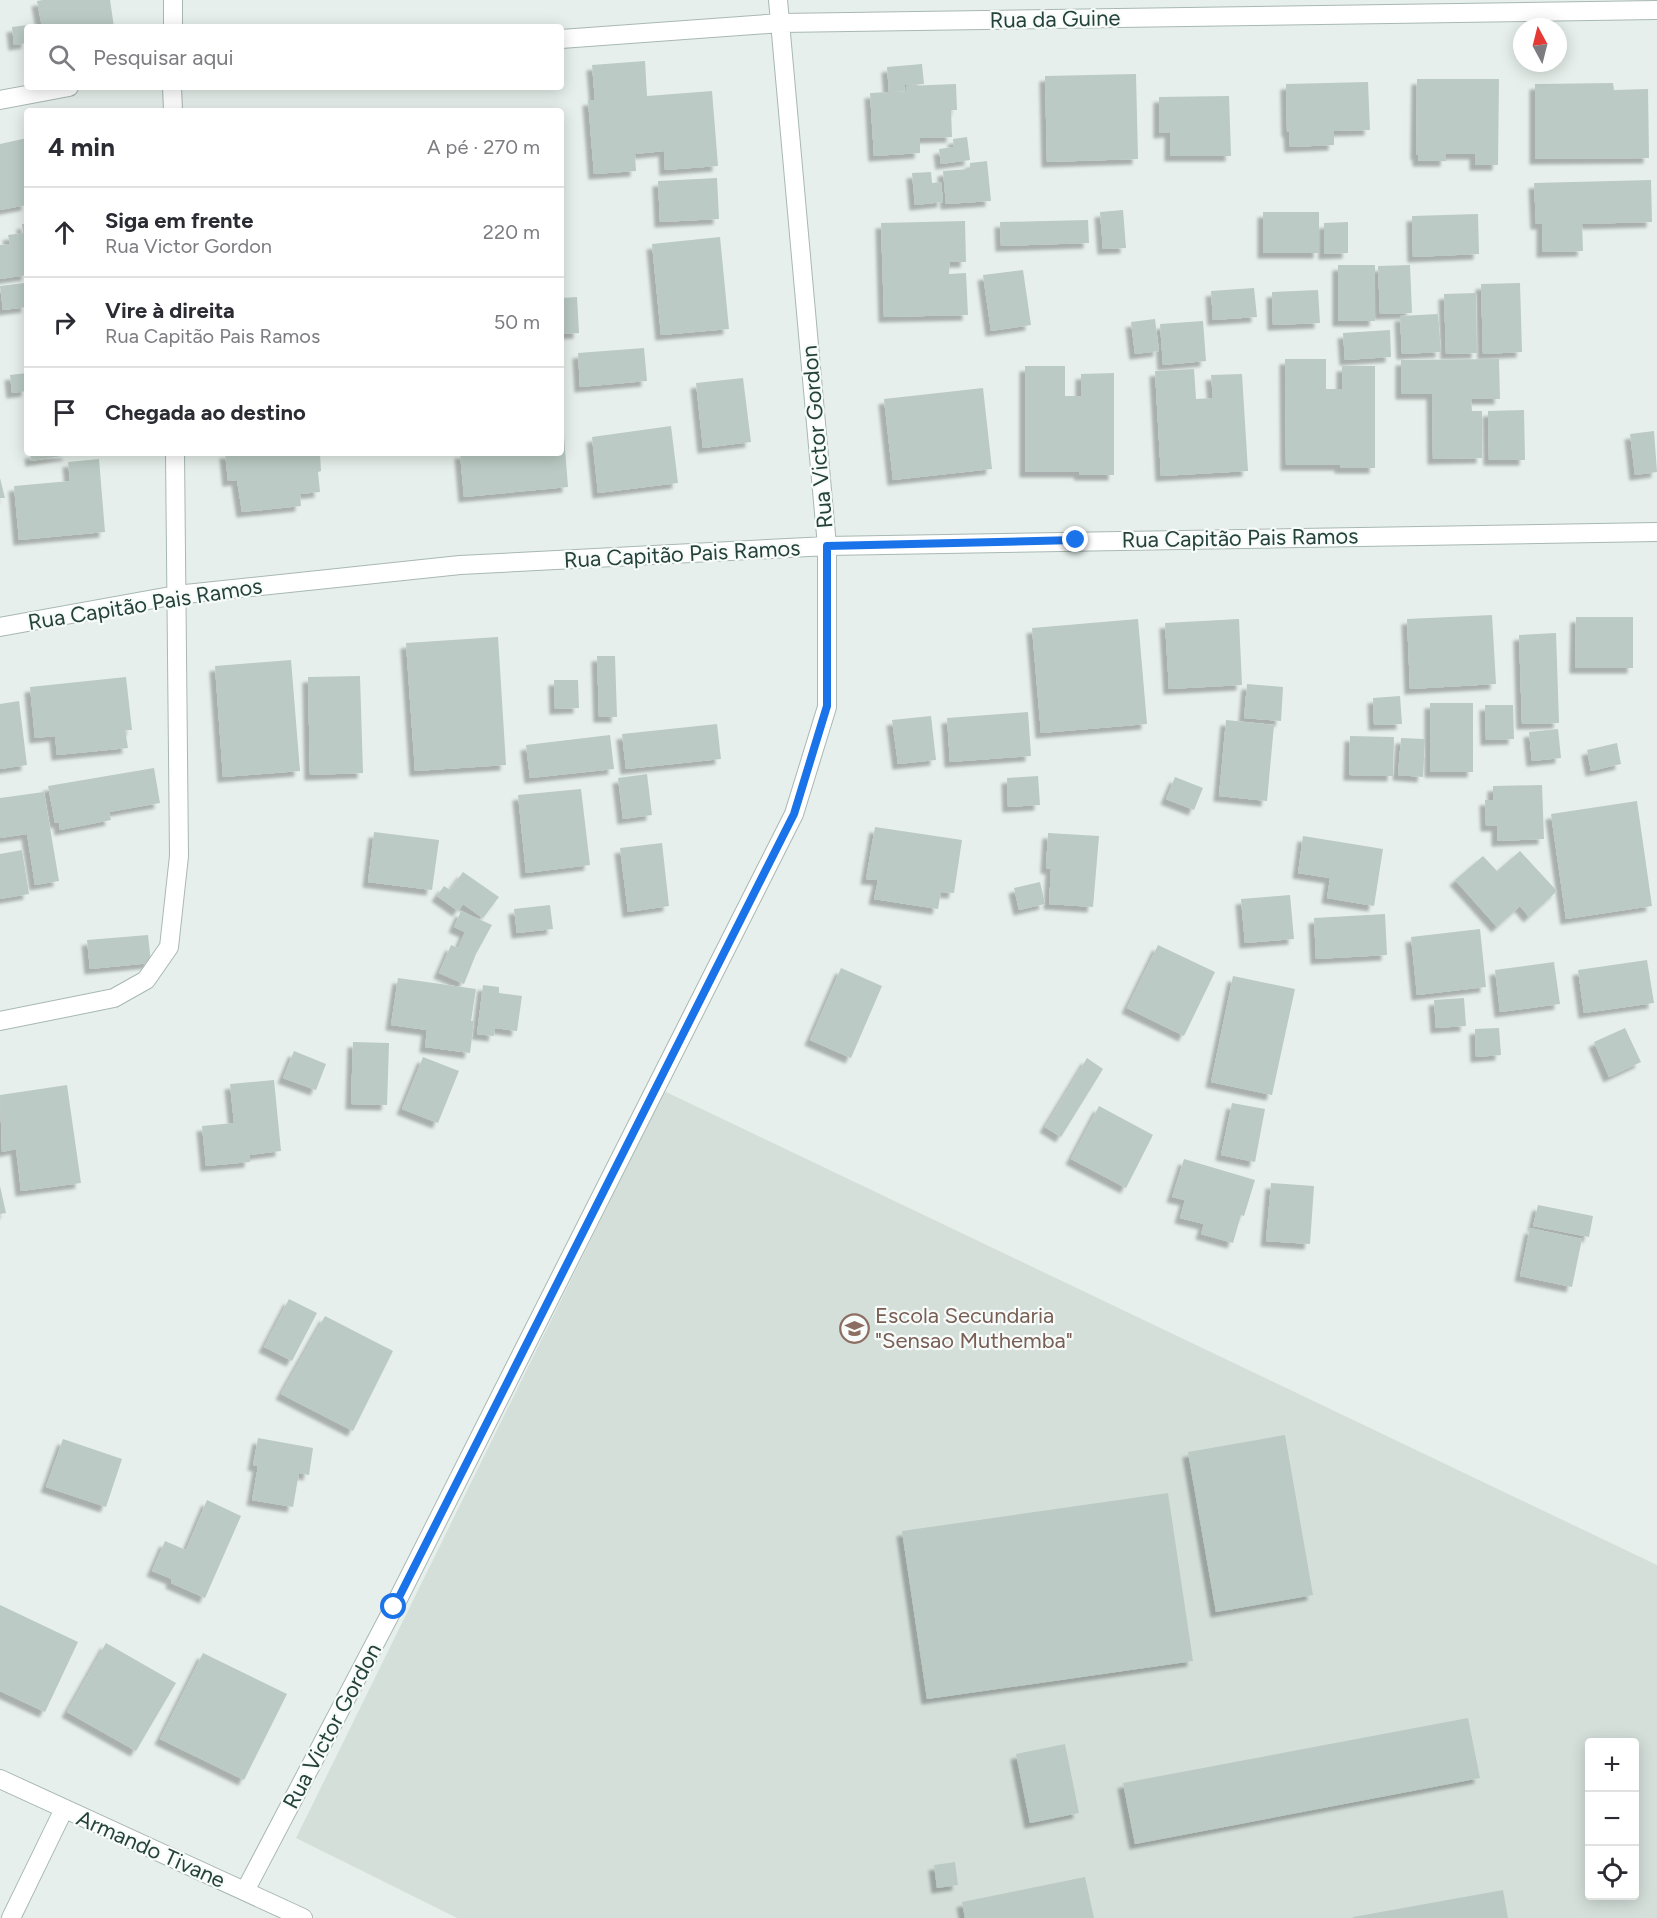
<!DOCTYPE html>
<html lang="pt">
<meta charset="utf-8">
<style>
:root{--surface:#fff;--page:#f7f7f7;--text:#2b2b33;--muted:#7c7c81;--line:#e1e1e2}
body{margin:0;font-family:Figtree,sans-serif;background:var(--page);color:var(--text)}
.controls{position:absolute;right:18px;bottom:18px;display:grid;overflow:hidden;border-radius:6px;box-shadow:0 3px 15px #0003}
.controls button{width:54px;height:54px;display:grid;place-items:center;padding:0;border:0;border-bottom:2px solid var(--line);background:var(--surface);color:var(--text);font:30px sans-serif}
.compass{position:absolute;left:1513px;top:18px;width:54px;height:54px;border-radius:50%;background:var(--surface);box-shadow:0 3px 15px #0003;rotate:353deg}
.stop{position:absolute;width:18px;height:18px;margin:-14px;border:4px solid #1a73e8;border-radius:50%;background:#fff}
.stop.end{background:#1a73e8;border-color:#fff;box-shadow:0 2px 6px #0008}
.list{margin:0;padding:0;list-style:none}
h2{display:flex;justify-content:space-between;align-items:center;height:78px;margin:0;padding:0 24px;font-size:26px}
h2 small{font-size:20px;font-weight:400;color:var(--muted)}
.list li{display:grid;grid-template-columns:39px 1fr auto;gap:18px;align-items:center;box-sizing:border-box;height:90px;padding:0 24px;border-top:2px solid var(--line)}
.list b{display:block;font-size:22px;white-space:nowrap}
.list p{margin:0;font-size:20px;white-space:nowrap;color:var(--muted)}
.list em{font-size:20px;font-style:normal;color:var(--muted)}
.icon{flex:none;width:33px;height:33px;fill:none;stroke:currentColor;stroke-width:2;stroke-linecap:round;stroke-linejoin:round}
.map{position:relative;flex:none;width:1657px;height:1918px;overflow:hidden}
.search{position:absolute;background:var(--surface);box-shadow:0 3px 15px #0003;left:24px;top:24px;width:540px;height:66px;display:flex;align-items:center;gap:15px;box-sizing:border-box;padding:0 21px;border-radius:6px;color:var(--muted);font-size:22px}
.panel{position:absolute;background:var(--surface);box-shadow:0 3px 15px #0003;left:24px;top:108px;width:540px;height:348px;border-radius:6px}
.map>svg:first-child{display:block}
.built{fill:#d4dfda;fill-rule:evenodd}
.building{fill:#bbcac4;filter:url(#shadow)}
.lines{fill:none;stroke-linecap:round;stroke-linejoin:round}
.minor-casing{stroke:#a8b8b2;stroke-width:20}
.tertiary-casing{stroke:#a8b8b2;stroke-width:20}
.minor{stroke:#fff;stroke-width:18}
.tertiary{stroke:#fff;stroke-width:18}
.route{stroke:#1a73e8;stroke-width:8}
.labels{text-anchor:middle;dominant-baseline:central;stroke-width:4.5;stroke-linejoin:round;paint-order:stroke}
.street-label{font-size:22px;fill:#24423a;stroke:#f7fbf9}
.education-label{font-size:22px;fill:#785e54;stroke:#f7fbf9;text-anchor:start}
</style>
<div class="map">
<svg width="1657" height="1918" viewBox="0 0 1657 1918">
<defs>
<filter id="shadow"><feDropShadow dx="-5.5" dy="5.5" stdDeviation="1.5" flood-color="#0004"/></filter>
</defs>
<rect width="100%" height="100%" fill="#e6efeb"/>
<path class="built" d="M664,1091L1657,1565V1918H457L296,1838ZM1590,1742H1634V1896H1590Z"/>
<path class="building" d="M43,0H110L114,27H42L37,1Z
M36,24V27H27V43L14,45L12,27Z
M645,61L647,96L712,91L718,166L665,170L664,151L635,154L636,171L594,174L588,100H595L592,65Z
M922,64L924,84L904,85L905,91L894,92H905L906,95V86L956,84L957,110H951L952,137L920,138V153L874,156L870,93L889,92L887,67Z
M1136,74L1138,159L1047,162L1045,76Z
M1417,79H1499L1498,165H1475V154H1446V161H1418V154L1416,155Z
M1368,82L1370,130L1334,131V145L1290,147L1289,132L1287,131L1286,84Z
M1613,83L1614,90L1648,89L1649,158L1535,159V84Z
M1229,96L1231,156H1170V132L1159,133V97Z
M967,137L970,160L941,164L939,149L954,147L953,139Z
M27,138V205L0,210V144Z
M987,161L991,201L946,204L943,171L970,169V163Z
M931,172L932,183L941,182L943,202L915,205L912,173Z
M717,178L719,219L660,222L658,181Z
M1651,180L1652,222L1582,224L1583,251L1542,252V224H1536L1534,183Z
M1123,210L1126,248L1103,249L1100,212Z
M1263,212H1319V253H1263Z
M1478,214L1479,254L1413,257L1412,216Z
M1088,220L1089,243L1001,246L1000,222Z
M965,221L966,262H950L949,274L966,273L968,315L884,317L881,223Z
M1348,222V253L1324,254V223Z
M22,224H27V275L0,279V245L10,244L8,235L23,233Z
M720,237L729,329L661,335L652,244Z
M1338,265H1375V321H1338Z
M1410,265L1412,313L1380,314L1378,266Z
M1023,270L1031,325L991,331L983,275Z
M24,283L27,307L3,310L0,286Z
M1520,283L1522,352L1483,354L1481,284Z
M1254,288L1257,317L1213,320L1211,291Z
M1318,290L1320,323L1273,325L1272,292Z
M1476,293L1477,353L1446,354L1444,294Z
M577,297L579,333L561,334V298Z
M1438,314L1441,352L1402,354L1400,316Z
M1155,319L1159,351L1135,354L1131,322Z
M1203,321L1206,361L1163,365L1160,324Z
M1390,330L1391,357L1345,360L1343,333Z
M644,348L647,381L580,387L578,353Z
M1285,359H1326V389H1342V366H1375V468H1340V465H1286Z
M1499,359L1500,399H1471L1472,411H1482V458L1433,459L1432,394H1401V360Z
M1025,366H1065V396H1081V374L1114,373V475H1080L1079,472H1025Z
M1194,369L1196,399L1213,398L1211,375L1242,374L1248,471L1161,476L1155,371Z
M27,373V391L12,393L10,375Z
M743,378L751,442L703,448L696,383Z
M983,388L992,469L893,480L884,399Z
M1524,410L1525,460H1489L1488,411Z
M561,423H563L568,487L464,497L460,453H561Z
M671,426L678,483L598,493L592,437Z
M1654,431L1657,472L1635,475L1630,434Z
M30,453H68V455L31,461Z
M225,453H320L321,471L318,472L320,492L300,494L301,506L242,512L237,480L228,481Z
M99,459L105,532L19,540L14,486L70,481L68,462Z
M0,478L5,498H0Z
M1492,615L1496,684L1410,689L1407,619Z
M1576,617H1633V668H1575Z
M1138,619L1147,724L1041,733L1032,628Z
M1239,619L1242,685L1169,689L1165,623Z
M1556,633L1559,723L1522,724L1519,635Z
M498,637L506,765L415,771L406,643Z
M597,656H615L617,717H599Z
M291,660L300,771L223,777L215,666Z
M360,676L363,773L310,775L308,677Z
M126,677L132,730H125L128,748L57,755L55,736L35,738L30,687Z
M554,680H578L579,708L555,709Z
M1247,684L1283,687L1281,721L1244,718Z
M1400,696L1402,724L1374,725L1373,698Z
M19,701L27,765L0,769V704Z
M1430,703H1473V772H1430Z
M1485,705H1513L1514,739L1486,740Z
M1028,712L1031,756L950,762L947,718Z
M931,716L936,760L898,764L892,720Z
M1226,720L1274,725L1267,801L1219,796Z
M717,724L721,759L626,769L622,734Z
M1558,729L1561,758L1532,761L1529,732Z
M610,735L614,769L530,778L526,745Z
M1350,736L1394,737L1393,776L1349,775Z
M1401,738L1425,739L1423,777L1398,775Z
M1617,743L1621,764L1591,771L1587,750Z
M154,768L160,803L109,812L111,820L60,830L59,822L55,823L48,786Z
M647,774L652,815L623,819L618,778Z
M1038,776L1040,805L1008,807L1007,778Z
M1175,777L1203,788L1194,810L1166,799Z
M1542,785L1544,839L1497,841V826H1486L1485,800H1493V786Z
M581,789L590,865L526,873L518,795Z
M44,792L59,881L35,885L27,834L0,838V798Z
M1637,801L1652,906L1566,919L1551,814Z
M875,827L962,840L954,893L941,892L938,909L874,899L878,880L866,879Z
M374,832L439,840L432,890L368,882Z
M1048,833L1099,836L1093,907L1049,904L1051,869L1046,868Z
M1303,836L1383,849L1374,906L1327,898L1330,878L1298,873Z
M662,843L669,906L628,912L620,848Z
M22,850L29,894L0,899V854Z
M1520,851L1557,891L1529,917L1520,906L1497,927L1455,880L1483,856L1497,871Z
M463,872L499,897L483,918L463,904L458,911L437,896L444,886L450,890Z
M1040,882L1045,904L1019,910L1014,888Z
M1290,895L1294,939L1245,943L1241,899Z
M550,905L553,929L517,933L514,909Z
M461,911L492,925L476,954L464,984L439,973L451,945L458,948L465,932L454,927Z
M1385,914L1387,955L1316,959L1314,918Z
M1480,929L1486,987L1417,995L1411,937Z
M148,935L151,963L90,969L87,940Z
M1158,945L1215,972L1184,1036L1127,1008Z
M1647,960L1654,1003L1584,1013L1578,970Z
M1554,962L1560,1004L1500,1012L1495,970Z
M841,968L882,986L851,1058L810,1040Z
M1233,976L1295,989L1272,1095L1211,1082Z
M398,978L476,989L471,1021H474L470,1053L425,1047L427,1030L391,1025Z
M483,985L499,987V993L522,996L517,1031L495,1028L494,1036L477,1034Z
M1464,998L1466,1026L1436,1028L1434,1000Z
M1499,1028L1501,1055L1476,1057L1475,1029Z
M1625,1028L1641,1062L1609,1077L1594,1042Z
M353,1042L389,1043L387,1105L351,1104Z
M294,1051L326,1064L316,1090L283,1078Z
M423,1057L459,1071L438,1123L402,1109Z
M1087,1058L1103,1069L1061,1137L1045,1127Z
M274,1080L281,1151L250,1155V1162L206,1166L202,1126L234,1123L230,1084Z
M67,1085L81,1183L21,1191L16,1149L2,1152L0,1095Z
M1232,1103L1265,1109L1255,1162L1221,1155Z
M1099,1106L1153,1135L1126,1188L1071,1159Z
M1184,1159L1255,1180L1244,1216L1241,1215L1233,1243L1201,1234L1204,1224L1180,1218L1185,1200L1172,1197Z
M1271,1183L1314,1186L1310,1244L1266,1241Z
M0,1186L6,1213L0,1214Z
M1538,1205L1593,1216L1589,1237L1533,1226Z
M1530,1228L1582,1239L1572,1287L1520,1276Z
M289,1299L317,1313L292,1361L264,1347Z
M325,1316L393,1351L353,1431L281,1394Z
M1285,1435L1313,1595L1216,1612L1188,1452Z
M258,1438L313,1448L309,1475L299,1473L293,1507L252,1500L258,1466L253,1465Z
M63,1439L122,1459L106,1507L46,1487Z
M1168,1493L1193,1661L927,1699L902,1531Z
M207,1500L241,1516L205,1598L171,1583L172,1579L152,1571L165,1541L186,1550Z
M0,1605L78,1642L45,1712L0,1691Z
M106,1643L176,1683L136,1751L67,1712Z
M203,1653L287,1694L244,1780L160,1739Z
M1468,1718L1480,1778L1135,1844L1123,1783Z
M1065,1744L1079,1813L1030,1823L1016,1754Z
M955,1862L958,1885L937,1888L934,1865Z
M1085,1877L1094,1918H965L962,1902Z
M1503,1890L1508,1918H1353V1917Z"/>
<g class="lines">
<defs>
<path id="minor" d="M173,27V0
M561,39L781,23L1657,10
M172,87L173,111
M0,100L69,87
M0,627L176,595L460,565L827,546L1657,532
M0,1021L114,998L146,980L169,947L179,856L175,453
M245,1891L394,1607L794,814L827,707V546L778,0"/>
<path id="tertiary" d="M0,1779L303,1918
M11,1918L64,1809"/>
</defs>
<use href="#minor" class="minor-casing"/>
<use href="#tertiary" class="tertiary-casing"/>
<use href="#minor" class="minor"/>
<use href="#tertiary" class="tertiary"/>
</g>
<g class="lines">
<path class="route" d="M394,1607L794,814L827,706V546L1076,540"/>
</g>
<defs>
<symbol id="school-ring" viewBox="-11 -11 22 22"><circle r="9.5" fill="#f7fbf9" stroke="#8d6e63" stroke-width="1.5"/><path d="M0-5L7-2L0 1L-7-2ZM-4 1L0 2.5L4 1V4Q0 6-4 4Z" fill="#8d6e63"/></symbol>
</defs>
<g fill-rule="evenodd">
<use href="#school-ring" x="838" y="1312" width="33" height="33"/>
</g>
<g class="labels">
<g class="street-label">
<text transform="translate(1055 19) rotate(-1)">Rua da Guine</text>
<text transform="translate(817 437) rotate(-95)">Rua Victor Gordon</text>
<text transform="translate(1240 538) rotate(-1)">Rua Capitão Pais Ramos</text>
<text transform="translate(682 554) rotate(-3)">Rua Capitão Pais Ramos</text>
<text transform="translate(145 604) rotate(-9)">Rua Capitão Pais Ramos</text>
<text transform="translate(332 1726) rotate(-62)">Rua Victor Gordon</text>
<text transform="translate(151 1849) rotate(24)">Armando Tivane</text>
</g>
<g class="education-label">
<text x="875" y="1315">Escola Secundaria<tspan x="875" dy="25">"Sensao Muthemba"</tspan></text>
</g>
</g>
</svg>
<div class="controls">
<button>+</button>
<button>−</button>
<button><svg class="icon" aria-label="locate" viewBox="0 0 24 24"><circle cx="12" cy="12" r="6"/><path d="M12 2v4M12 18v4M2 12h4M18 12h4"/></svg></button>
</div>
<svg class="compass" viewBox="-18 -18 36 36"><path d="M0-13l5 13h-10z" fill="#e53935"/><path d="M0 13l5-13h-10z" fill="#7c7c81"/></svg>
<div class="stop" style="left:394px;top:1607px"></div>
<div class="stop end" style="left:1076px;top:540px"></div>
<div class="search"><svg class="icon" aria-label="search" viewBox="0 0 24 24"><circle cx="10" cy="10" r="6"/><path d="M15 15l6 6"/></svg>Pesquisar aqui</div>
<section class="panel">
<h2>4 min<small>A pé · 270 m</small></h2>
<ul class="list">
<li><svg class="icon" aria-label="ahead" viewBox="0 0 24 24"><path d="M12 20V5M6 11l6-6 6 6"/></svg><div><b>Siga em frente</b><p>Rua Victor Gordon</p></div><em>220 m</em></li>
<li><svg class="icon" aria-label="right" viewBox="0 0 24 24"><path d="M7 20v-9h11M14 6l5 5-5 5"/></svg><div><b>Vire à direita</b><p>Rua Capitão Pais Ramos</p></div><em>50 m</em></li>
<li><svg class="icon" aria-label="arrive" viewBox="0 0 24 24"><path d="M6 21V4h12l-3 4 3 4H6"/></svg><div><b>Chegada ao destino</b></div></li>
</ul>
</section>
</div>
